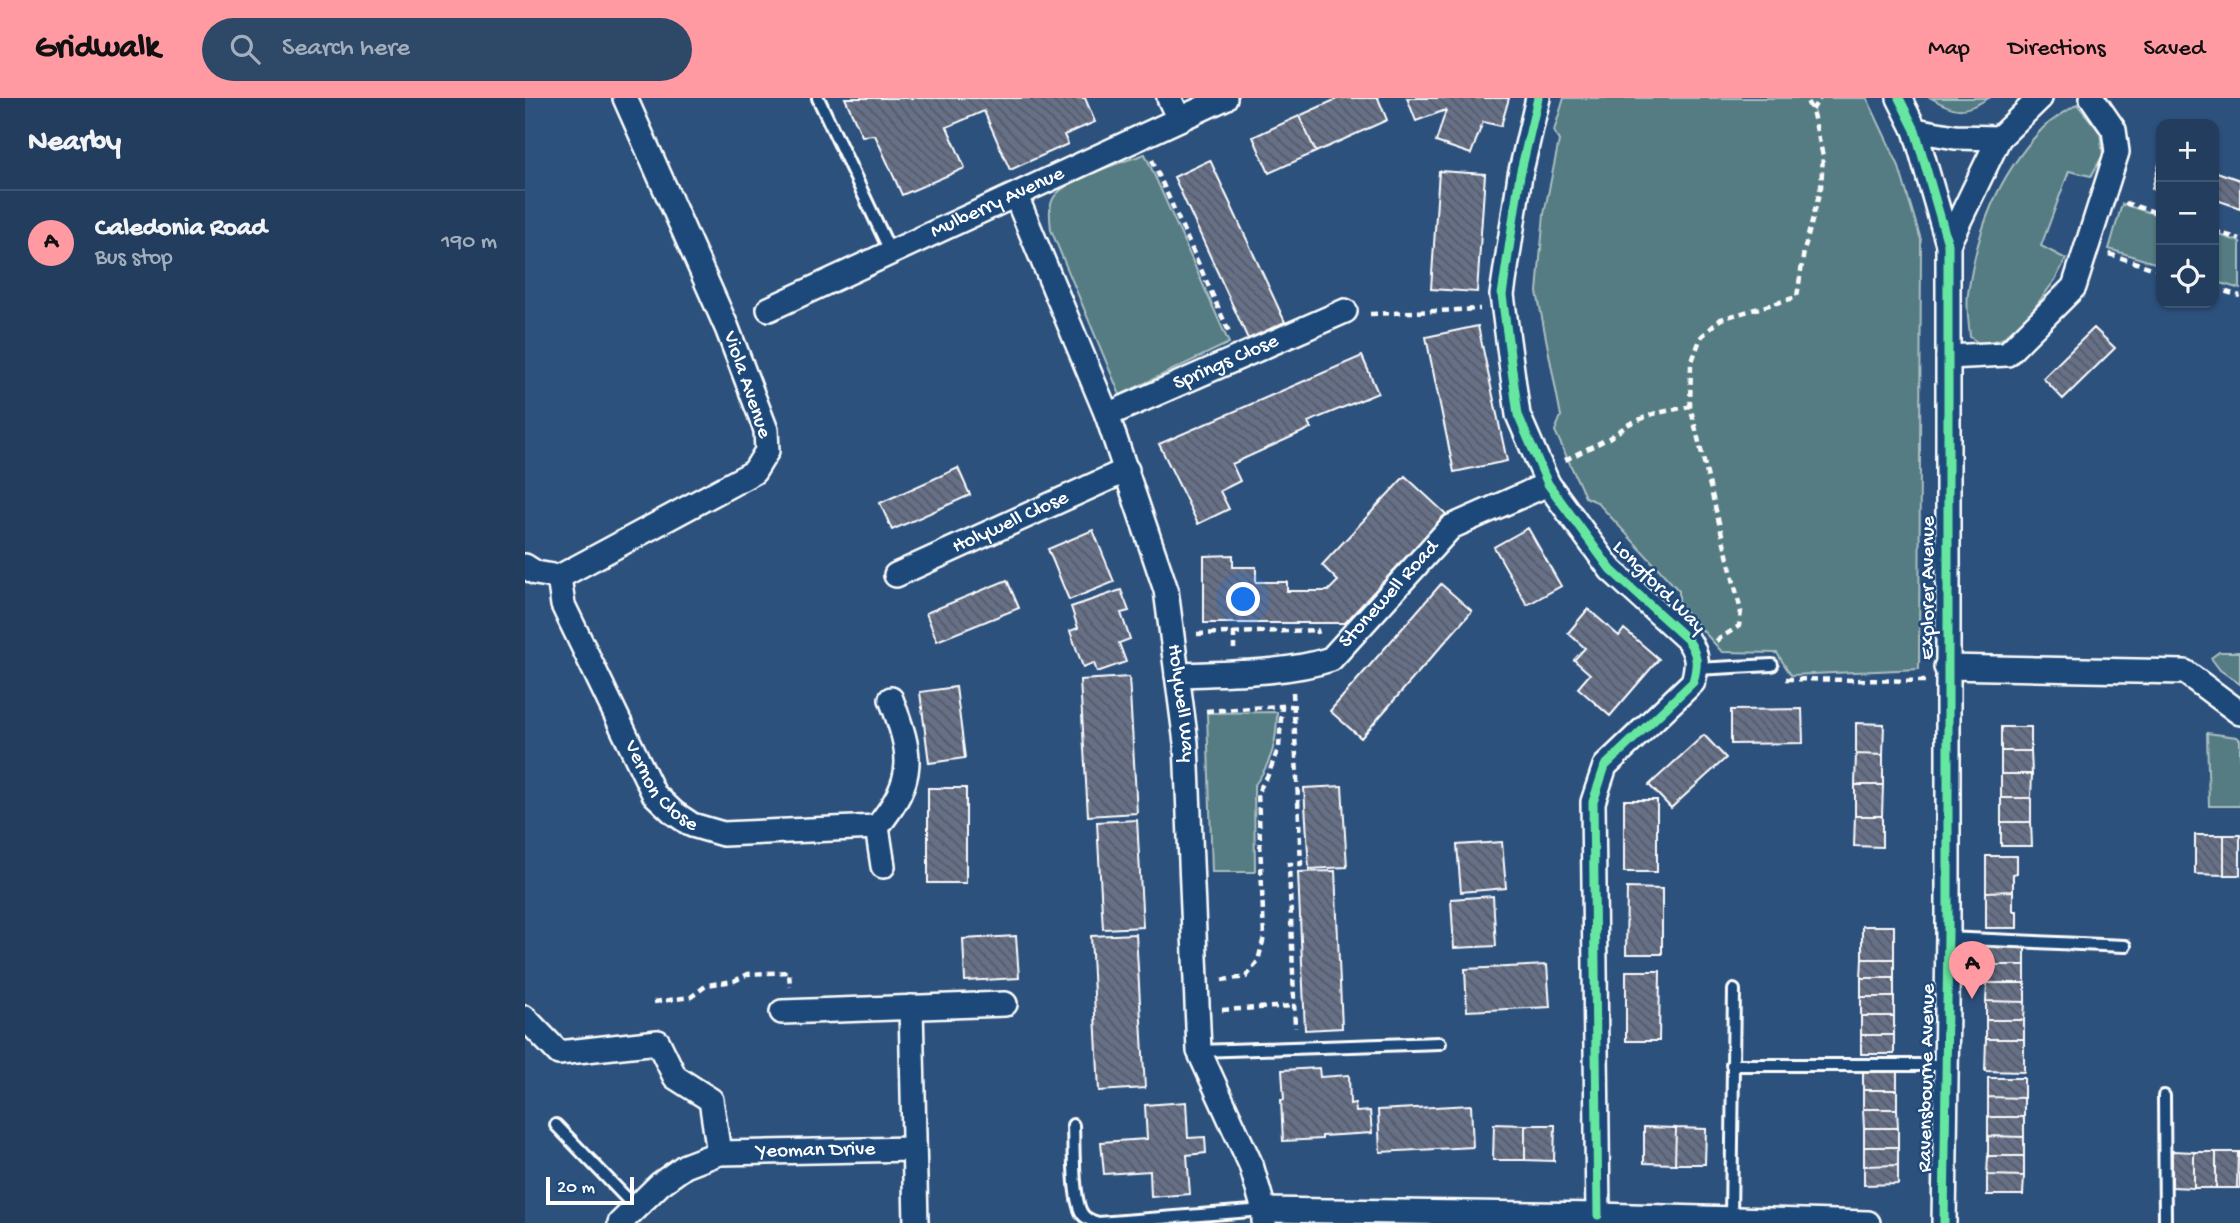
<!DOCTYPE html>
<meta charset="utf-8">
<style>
:root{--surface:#223d5e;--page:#2e4867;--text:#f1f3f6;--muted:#a2aebc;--line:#3f5673;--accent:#ff9aa2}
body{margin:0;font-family:"Gochi Hand",sans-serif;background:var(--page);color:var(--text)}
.controls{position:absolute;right:21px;top:21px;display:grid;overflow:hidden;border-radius:14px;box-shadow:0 2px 5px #0004}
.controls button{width:63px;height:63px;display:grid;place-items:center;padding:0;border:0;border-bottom:2px solid var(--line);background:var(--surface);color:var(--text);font:35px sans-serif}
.scale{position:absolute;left:21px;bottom:18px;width:88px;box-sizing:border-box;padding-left:7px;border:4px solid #fff;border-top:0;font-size:19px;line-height:24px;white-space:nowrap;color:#fff;-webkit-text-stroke:5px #1f4a7a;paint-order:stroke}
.you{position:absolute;left:719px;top:502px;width:24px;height:24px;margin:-18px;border:5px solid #fff;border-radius:50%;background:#1a73e8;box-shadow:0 0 0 10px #1a73e833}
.badge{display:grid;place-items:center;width:46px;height:46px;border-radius:50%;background:var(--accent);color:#111;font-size:23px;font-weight:700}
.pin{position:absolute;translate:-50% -58px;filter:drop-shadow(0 2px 4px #0008)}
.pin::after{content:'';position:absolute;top:37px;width:24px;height:21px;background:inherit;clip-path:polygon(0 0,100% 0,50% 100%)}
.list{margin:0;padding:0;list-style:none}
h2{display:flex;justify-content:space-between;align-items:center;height:91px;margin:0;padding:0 28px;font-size:30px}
h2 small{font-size:23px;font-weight:400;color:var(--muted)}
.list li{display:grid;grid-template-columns:46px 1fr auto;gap:21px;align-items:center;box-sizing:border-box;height:105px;padding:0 28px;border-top:2px solid var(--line)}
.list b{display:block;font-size:26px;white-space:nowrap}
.list p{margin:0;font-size:23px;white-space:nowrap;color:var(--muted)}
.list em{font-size:23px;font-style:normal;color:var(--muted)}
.icon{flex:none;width:38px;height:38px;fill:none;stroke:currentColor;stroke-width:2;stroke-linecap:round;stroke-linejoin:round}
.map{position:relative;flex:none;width:1715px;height:1125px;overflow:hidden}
header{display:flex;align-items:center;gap:42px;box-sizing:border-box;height:98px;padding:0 35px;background:var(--accent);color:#111}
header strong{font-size:33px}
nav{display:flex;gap:38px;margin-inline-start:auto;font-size:24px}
.search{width:490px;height:63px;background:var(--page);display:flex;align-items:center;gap:18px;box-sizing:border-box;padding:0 24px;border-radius:38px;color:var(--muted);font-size:26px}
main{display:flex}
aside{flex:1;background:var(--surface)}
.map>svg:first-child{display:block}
.green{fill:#547c82;stroke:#aabec0;stroke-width:2}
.building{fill:url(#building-back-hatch);stroke:#fff;stroke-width:2}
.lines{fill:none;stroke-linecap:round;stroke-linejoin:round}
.lane-casing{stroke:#fff;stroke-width:16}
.street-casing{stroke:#fff;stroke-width:28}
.path{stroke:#fff;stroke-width:4.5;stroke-dasharray:7 5;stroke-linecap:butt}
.lane{stroke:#1f4a7a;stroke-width:10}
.street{stroke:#1f4a7a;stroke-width:23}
.cycleway-casing{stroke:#1f4a7a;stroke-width:13}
.cycleway{stroke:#66e7a1;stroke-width:9}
.labels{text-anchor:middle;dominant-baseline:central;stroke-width:5;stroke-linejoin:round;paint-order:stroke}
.street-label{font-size:21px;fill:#fff;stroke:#1f4a7a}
</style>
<header>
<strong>Gridwalk</strong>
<div class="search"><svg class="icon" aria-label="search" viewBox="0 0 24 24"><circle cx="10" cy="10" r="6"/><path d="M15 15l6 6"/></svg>Search here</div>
<nav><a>Map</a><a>Directions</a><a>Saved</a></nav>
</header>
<main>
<aside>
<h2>Nearby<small></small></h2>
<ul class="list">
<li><span class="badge">A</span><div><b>Caledonia Road</b><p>Bus stop</p></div><em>190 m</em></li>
</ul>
</aside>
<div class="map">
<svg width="1715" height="1125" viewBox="0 0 1715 1125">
<defs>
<pattern id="building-back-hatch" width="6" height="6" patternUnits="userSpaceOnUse" patternTransform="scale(1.75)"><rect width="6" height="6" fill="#666f87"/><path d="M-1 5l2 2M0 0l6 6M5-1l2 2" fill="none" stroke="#565a64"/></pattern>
</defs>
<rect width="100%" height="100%" fill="#2d517d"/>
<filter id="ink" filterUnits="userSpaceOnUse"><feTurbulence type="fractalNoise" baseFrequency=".0143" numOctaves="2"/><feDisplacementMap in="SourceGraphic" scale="14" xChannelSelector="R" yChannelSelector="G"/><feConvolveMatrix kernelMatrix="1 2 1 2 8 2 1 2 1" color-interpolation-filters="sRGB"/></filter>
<g filter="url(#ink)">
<path class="green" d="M1039,0H1342L1373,66L1396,142L1394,571L1266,577L1252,555L1197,554L1154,506V493L1072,404L1060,399L1030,333L1036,318L1012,194L1019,116L1034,43L1029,33Z
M1406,0H1464C1439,15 1431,15 1406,0Z
M1552,6L1575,34L1578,57L1566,78L1544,73L1516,148L1541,161L1530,182L1504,217L1477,241L1455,246L1445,239C1444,226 1441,210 1443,196C1452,132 1472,79 1517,31C1527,21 1541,14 1552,6Z
M620,56L704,245L595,297L526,132C525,120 523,109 529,99C541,81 598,64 620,56Z
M1597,106L1636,118V167L1584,151Z
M1689,135L1715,144V191L1689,183Z
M1694,554H1715V586L1695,572L1686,560Z
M752,614C752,644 747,664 729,688L730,774H687L682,615Z
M1682,635L1712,639L1715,642V708H1684Z"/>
<path class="building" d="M320,0H560L570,24L539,37L543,46L485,72L459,13L422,29L440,70L377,97L350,37L337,38Z
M814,0H853L862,22L791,54L774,18Z
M882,0H984L976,28L958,24L946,56L911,44L921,12L891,23Z
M774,18L791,54L744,75L728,39Z
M1636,60V93L1627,90Z
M685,62L760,224L723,241L649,79Z
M914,73L960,76L952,194L906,191Z
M1689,73L1715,82V110L1689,101Z
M953,228L982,363L929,374L901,239Z
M1569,230L1590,250L1538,301L1518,280Z
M837,258L853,295L783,324L786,330L707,366L715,383L695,393L704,411L673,426L634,346Z
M433,370L445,397L367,432L355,405Z
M880,378L921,416L820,525H679V458L708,457V469H731V484H762V493H803L813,483L797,467Z
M1003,430L1036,488L1002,507L969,449Z
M568,432L589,484L544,502L523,451Z
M482,482L494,510L412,543L401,515Z
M916,486L947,513L836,640L805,613Z
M596,492L604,513L596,515L605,541L594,545L601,564L572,574L569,565L558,569L545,533L553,530L546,509Z
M1063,511L1094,538L1099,531L1134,561L1085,618L1053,590L1065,576L1049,562L1060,550L1043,535Z
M604,579L612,715L563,718L555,582Z
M431,589L440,660L404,665L395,594Z
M1277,611L1278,645L1206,646V612Z
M1331,625L1359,626L1358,657L1331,656Z
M1476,629H1506V653H1476Z
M1179,637L1201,660L1146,710L1124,687Z
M1476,653H1506L1507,676H1476Z
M1331,656L1358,657V687H1330Z
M1476,676H1507L1506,700H1476Z
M1330,687H1358L1357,718H1330Z
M817,688L822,769L784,771L779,690Z
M403,690H441V785H403Z
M1476,700H1506V724H1476Z
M1099,702H1132V774H1099Z
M1330,718H1357V749L1329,748Z
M612,722L618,829L578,831L572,724Z
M1476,724H1506L1507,748H1476Z
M1670,737H1699V777L1670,776Z
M1699,737H1715V777H1699Z
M977,744L981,790L936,794L932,747Z
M1461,758H1492V775L1488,776V793L1461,794Z
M810,773L817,930L780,932L773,774Z
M1102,790L1137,791V856H1101Z
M1488,793V813H1492V830H1461V794Z
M968,798L971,848L929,850L926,801Z
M1337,828H1369V861H1337Z
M611,836L620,990L574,993L566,838Z
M491,838L494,880L440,883L438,841Z
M1462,848H1500V867H1462Z
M1337,861H1369V880H1336Z
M1022,867L1025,909L942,913L940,871Z
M1462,867H1500V885H1462Z
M1101,873H1135L1134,943H1101Z
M1336,880H1369V899H1336Z
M1462,885H1500V904L1461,903Z
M1336,899H1369V918H1336Z
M1461,903L1500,904L1499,922H1461Z
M1336,918H1369V937H1336Z
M1461,922H1499V941H1461Z
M1336,937H1369V956H1336Z
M1461,941H1499V974L1460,973Z
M794,970L795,979L824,977L825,1006L830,1005L831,1014L845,1013L847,1035L797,1038V1041L758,1043L756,1002H759L757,972Z
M1372,973V992H1338V974Z
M1463,980H1499V1000L1463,999Z
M1338,992H1372V1011H1338Z
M1463,999L1499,1000V1019H1463Z
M661,1004L663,1040L680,1039L681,1055L662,1057L665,1096L626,1099L625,1073L579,1076L576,1044L622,1041L620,1007Z
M946,1007L948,1049L855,1054L853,1012Z
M1338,1011H1372L1373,1030H1339Z
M1463,1019H1499V1039L1463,1038Z
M969,1026L1000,1027V1062H968Z
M1000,1027H1030L1029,1063L1000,1062Z
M1119,1029L1151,1030L1150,1066L1119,1065Z
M1151,1030L1181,1031L1180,1066H1150Z
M1339,1030H1373V1049H1339Z
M1463,1038L1499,1039V1058H1463Z
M1339,1049H1373V1067L1339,1068Z
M1647,1053L1669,1054V1090L1647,1089Z
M1669,1054H1691V1090H1669Z
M1691,1054H1713L1712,1090H1691Z
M1713,1054H1715V1090H1712Z
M1463,1058H1499V1078L1462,1077Z
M1373,1067V1086L1339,1087V1068Z
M1462,1077L1499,1078L1498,1097H1462Z
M686,1121V1125H637Z"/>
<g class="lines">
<defs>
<path id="lane" d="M293,0L366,155
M1171,571L1247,567
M1422,840L1600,848
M674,953L915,945
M1207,967H1421
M1639,998L1640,1125
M31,1027L110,1109
M548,1027C549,1046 547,1104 558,1117C562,1122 568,1123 573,1125L739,1112
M1206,1120L1209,892"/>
<g id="street">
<path d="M644,0L654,21"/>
<path d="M1013,0L995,77L977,197L993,317L1023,386L1086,472L1163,542C1173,557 1173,566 1168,584L1080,668L1068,704L1073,1117"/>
<path d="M1374,0L1390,32L1423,146V835L1419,1125"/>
<path d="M1390,32L1430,39L1474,40"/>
<path id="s1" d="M491,98L582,317L641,492L661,645L674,953L726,1067L739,1112V1125"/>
<path d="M1423,146L1474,40L1515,0"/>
<path id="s2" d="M244,211L700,0"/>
<path d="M1423,259L1482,256L1549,189L1592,54L1589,32L1567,0"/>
<path id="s3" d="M582,317L820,213"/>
<path d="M0,468L11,475L34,479L229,374L242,353L241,332L202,230L100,0"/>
<path id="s4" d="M371,477L602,372"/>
<path id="s5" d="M34,479L38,507L129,696L149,715L167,727L198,736L352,729C392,680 387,656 366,601"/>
<path d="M1421,569L1660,574L1715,615"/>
<path id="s6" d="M652,577C700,575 761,576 806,561L926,429L1023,386"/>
<path d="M352,729L358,768"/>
<path d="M386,909L391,1125"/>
<path d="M257,914L480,906"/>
<path d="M0,920L34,955L133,944L150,979L186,1002L194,1055"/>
<path d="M739,1112L1073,1117L1343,1125"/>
<path id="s7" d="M95,1125L135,1086L160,1068L194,1055L388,1051"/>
</g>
</defs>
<use href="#lane" class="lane-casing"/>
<use href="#street" class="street-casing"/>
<path class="path" d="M1287,12L1295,0
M627,62L705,236
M1600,105L1636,116
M1689,133L1715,141
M1584,156L1636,173
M1689,190L1715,198
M845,216L955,211
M1040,362L1084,340L1104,326L1128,316L1165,308
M709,534V551
M672,536L792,532L793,536
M1191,543L1214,528L1216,513L1165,308L1166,266L1176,239L1196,221L1272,199L1279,153L1296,89L1298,58L1287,12L1280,0
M1261,581L1400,583
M768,594L776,766H764L770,930
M681,613L757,608
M697,882L721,879L733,863L739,839L733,694L743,677L754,649L757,608H767
M129,904L166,899L182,887L209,883L223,876L264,874L265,889
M697,912L769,908"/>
<use href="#lane" class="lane"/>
<use href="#street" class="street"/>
<defs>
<path id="cycleway" d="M1013,0L995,77L977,197L993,317L1023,386L1086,472L1163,542C1173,557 1173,566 1168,584L1080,668L1068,704L1073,1117
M1374,0L1390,32L1423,146V835L1419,1125"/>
</defs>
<use href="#cycleway" class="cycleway-casing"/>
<use href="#cycleway" class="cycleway"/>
</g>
</g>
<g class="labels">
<g class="street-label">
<text stroke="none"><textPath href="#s2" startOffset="252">Mulberry Avenue</textPath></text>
<text stroke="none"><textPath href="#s3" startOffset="130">Springs Close</textPath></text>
<text transform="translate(221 287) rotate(71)">Viola Avenue</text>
<text stroke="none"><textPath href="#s4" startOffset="126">Holywell Close</textPath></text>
<text transform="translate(1133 490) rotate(45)">Longford Way</text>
<text transform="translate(1404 490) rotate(-90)">Explorer Avenue</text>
<text stroke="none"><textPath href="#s6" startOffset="242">Stonewell Road</textPath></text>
<text stroke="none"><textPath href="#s1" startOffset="536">Holywell Way</textPath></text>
<text stroke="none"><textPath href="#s5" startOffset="236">Vernon Close</textPath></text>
<text transform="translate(1403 980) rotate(-89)">Ravensbourne Avenue</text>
<text stroke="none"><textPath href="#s7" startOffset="220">Yeoman Drive</textPath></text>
</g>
</g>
</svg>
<div class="controls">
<button>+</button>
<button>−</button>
<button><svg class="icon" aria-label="locate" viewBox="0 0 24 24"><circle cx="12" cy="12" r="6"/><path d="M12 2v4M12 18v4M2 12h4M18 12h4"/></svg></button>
</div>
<div class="scale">20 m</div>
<div class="you"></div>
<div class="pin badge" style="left:1447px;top:901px">A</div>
</div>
</main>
